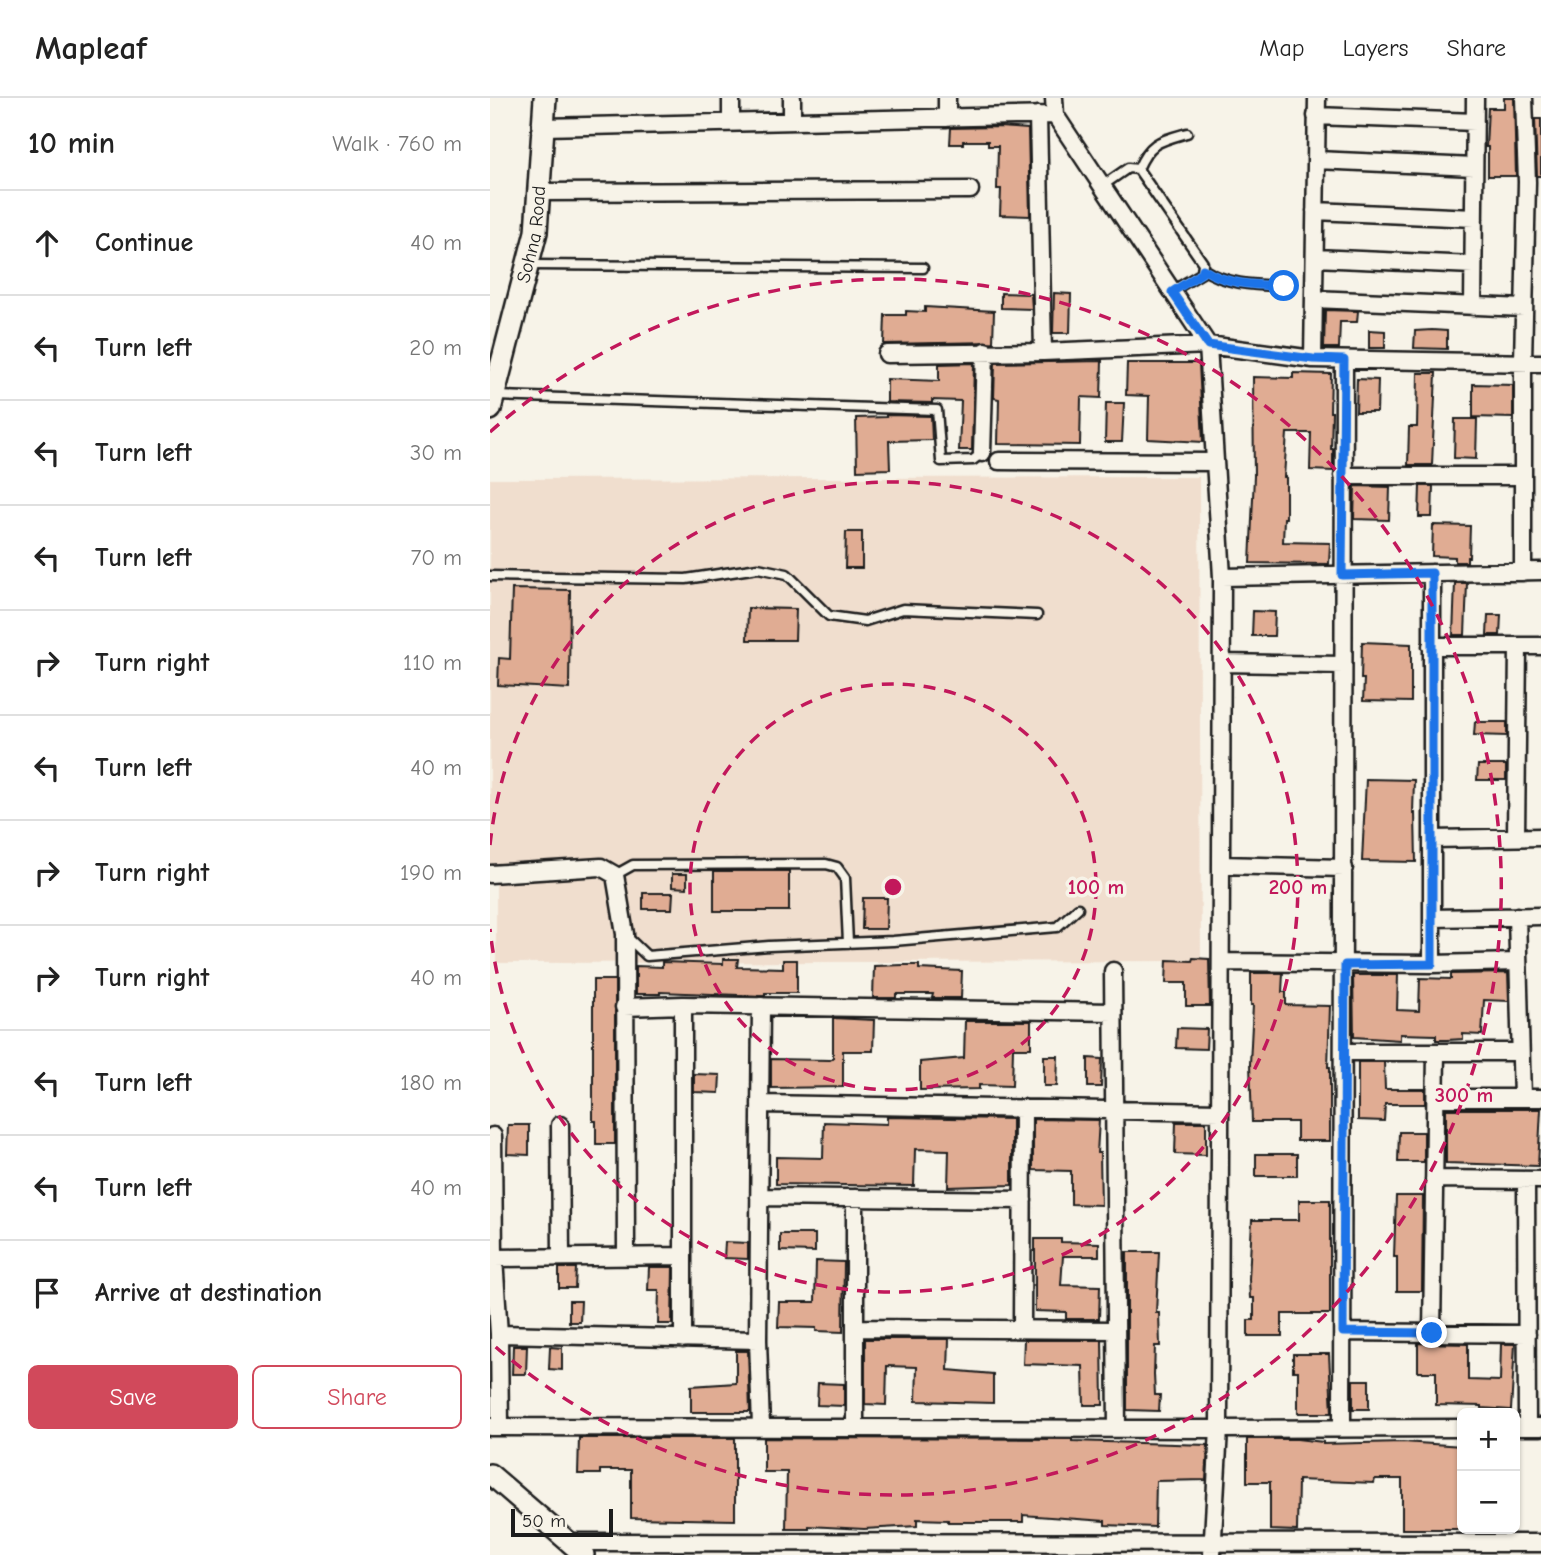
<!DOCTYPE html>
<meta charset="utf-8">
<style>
:root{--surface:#fff;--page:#f6f6f6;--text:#222;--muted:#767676;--line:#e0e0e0;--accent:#d1495b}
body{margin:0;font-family:"Comic Neue",sans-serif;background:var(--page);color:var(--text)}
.controls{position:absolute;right:21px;bottom:21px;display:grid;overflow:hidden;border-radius:10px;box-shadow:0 2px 5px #0004}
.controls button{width:63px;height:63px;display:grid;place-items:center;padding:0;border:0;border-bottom:2px solid var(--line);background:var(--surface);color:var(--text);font:35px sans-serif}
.scale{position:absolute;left:21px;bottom:18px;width:102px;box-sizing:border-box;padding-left:7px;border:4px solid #1c1c1c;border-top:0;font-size:19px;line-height:24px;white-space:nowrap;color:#1c1c1c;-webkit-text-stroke:5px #f7f3e8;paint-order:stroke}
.stop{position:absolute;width:21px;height:21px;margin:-16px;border:5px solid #1a73e8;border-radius:50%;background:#fff}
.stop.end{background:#1a73e8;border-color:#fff;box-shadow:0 2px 7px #0008}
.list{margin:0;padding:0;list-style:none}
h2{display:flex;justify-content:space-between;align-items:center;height:91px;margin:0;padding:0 28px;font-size:30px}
h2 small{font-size:23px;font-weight:400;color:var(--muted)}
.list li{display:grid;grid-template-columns:46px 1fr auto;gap:21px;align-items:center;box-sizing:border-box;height:105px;padding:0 28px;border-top:2px solid var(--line)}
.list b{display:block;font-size:26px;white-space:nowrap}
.list em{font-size:23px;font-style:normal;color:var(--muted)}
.actions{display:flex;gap:14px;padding:21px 28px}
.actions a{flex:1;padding:16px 0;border:2px solid var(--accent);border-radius:10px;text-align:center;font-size:24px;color:var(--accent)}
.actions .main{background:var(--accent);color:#fff}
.icon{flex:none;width:38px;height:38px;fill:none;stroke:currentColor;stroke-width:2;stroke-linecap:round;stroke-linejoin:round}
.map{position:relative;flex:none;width:1051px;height:1457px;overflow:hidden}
header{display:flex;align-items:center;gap:42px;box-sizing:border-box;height:98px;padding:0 35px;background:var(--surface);border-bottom:2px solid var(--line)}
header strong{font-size:33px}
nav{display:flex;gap:38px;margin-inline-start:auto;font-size:24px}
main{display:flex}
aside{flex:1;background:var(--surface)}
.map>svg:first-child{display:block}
.built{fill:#f0dece}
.building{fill:#e0ac93;stroke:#1c1c1c;stroke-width:2}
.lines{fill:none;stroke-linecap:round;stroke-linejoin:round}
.service-casing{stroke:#1c1c1c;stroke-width:13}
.minor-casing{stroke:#1c1c1c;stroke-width:21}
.tertiary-casing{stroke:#1c1c1c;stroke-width:24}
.secondary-casing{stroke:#1c1c1c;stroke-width:26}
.service{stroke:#f7f3e8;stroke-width:8}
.minor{stroke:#f7f3e8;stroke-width:16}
.tertiary{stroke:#f7f3e8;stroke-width:19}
.secondary{stroke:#f7f3e8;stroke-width:21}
.route{stroke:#1a73e8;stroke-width:9}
.ring{fill:none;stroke:#c2185b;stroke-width:3.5;stroke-dasharray:12 9}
.labels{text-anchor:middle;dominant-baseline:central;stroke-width:7;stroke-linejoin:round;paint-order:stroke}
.street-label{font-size:19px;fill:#1c1c1c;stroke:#f7f3e8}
.centre{fill:#c2185b;stroke:#f7f3e8;stroke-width:3.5}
.ring-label{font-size:21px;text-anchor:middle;font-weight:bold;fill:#c2185b;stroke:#f7f3e8;stroke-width:7;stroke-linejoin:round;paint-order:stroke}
</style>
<header>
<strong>Mapleaf</strong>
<nav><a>Map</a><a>Layers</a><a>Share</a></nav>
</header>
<main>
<aside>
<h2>10 min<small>Walk · 760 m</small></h2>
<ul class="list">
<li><svg class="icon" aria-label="ahead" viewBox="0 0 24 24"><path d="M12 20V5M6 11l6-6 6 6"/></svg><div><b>Continue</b></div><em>40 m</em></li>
<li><svg class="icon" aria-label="left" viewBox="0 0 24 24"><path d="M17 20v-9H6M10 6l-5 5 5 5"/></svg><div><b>Turn left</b></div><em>20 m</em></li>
<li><svg class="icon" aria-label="left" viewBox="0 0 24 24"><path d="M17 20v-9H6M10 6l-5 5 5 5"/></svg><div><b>Turn left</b></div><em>30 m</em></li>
<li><svg class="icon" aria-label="left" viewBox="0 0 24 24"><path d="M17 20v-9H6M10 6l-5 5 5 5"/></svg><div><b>Turn left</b></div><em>70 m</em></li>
<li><svg class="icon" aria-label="right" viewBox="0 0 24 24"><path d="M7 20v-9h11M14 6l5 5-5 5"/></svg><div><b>Turn right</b></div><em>110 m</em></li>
<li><svg class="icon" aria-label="left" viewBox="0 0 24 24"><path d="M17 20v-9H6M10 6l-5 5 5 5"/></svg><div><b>Turn left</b></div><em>40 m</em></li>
<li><svg class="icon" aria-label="right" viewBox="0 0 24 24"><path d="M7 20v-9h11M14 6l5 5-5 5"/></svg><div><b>Turn right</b></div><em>190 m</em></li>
<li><svg class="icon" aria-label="right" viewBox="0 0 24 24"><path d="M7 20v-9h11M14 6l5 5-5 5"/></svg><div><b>Turn right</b></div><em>40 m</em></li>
<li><svg class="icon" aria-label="left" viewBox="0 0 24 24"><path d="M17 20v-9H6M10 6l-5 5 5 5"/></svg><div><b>Turn left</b></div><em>180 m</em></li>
<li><svg class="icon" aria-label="left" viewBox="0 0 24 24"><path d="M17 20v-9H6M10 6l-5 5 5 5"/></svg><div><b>Turn left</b></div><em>40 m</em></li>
<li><svg class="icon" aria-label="arrive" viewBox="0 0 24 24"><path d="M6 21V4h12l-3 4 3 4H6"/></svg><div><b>Arrive at destination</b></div></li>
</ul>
<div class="actions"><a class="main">Save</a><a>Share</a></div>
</aside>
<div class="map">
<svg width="1051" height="1457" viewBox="0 0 1051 1457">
<rect width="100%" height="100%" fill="#f7f3e8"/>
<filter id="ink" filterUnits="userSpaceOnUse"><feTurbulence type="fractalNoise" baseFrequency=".0143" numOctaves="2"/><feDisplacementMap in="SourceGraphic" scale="14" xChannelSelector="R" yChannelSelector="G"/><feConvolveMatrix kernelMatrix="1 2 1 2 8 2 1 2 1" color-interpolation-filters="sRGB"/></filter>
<g filter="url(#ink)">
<path class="built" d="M709,379L711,863L6,865V772H0V381Z"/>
<path class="building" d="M1014,0H1024L1026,78H998V49H996L998,10H1014Z
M1045,21H1051V78H1047Z
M509,29L538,31L540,118L510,117L511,91H507L508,48H498V43H473V46H460L461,30Z
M511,195L541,196L542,211L511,210Z
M564,195L581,196L580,235H563Z
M435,209L504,213L503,244L394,246L395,217H416V213L435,214Z
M835,212L868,213L867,224H850L849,250H834Z
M879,232L895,233V250H879Z
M942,232L957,233V251L924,250L925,233Z
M612,263L611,300L591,299L590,347L508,346L509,301L504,300L505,265Z
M484,265L482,352H469L471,303L442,302V305L397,304V281L449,283V266Z
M637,265H709L713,344L658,341L659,298L636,297Z
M803,275L841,276L840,314H842L841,351H843V373L820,372L821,335H797L794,379H796V420H794L793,444L840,445L839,466L760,465L764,378L763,279L803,280Z
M928,275H946L942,367H918L919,329H927Z
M867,281L888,282L887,314H866Z
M983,286L1023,287V320L983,319Z
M616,305H634L632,344H615Z
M396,317L441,318L442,342L399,343L400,371L367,372L366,320L396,319Z
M965,321H987L986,361L964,360Z
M865,388L900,389L899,422L864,421Z
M930,388H943L942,419H929Z
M943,427L980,428L979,459H977V464H965V459L942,458Z
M356,434H372V470H355Z
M965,485H977L975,537H963Z
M22,491L80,492L79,591L8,587L9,560L20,561Z
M258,510L306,511L305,542H257Z
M763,513L785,514L784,538H762Z
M998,517H1011L1010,537H997Z
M872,544L921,546V604L873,603L874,581H871Z
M985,624H1017V638L984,637Z
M988,667H1016V682H987Z
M876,681L924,682L923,715H925L926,764L872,763Z
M224,773H299V813H224Z
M182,776H197V790L182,789Z
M153,795H183L182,811H153Z
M373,800H397L396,831H372Z
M703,860L719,861L720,908H696V885H676L677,862L702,863Z
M233,861H248L247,869L293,870V862H307V895H275V898L170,894V896H146V868L172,869V864L233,866Z
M414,867H429V871L472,873L471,900H442L443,896H406V900H383L384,868Z
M761,875H793L792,894H796V907L840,908L838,969H840V1043H807V1024H762L760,966L763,907H761Z
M1018,875L1019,903L994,902L992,937L973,936V941L957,942H946V937L910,936V942L864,939L863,877H908L907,912L929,913L930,880L961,881V876Z
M103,882H125V1046H106V1023H103Z
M343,920L384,922L383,953H353V989L281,990V961L340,962L343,960Z
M475,923H541V950H523L522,988L489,987V991L430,992V964L474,960Z
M687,930L717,931L716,951L686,950Z
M554,958H568L567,988H554Z
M598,960L612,961L611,989H598Z
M868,964H894L895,991H935V1006H895L894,1023L868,1022Z
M204,976L230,977L229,995L204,994Z
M956,1011H1051L1048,1068L956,1065Z
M397,1019L522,1021V1087L458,1089L459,1052L425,1051L424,1088L286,1086V1059L333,1060L334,1024L397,1026Z
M543,1021L609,1022L607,1055H610L611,1107L581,1106V1073L543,1072Z
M686,1024H716V1057L685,1056Z
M18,1027H39V1057L17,1056Z
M909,1034H934V1064H908Z
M766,1056H807V1078H766Z
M906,1098H933L932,1193H907V1159H904Z
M809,1102H840V1216H792V1238H758V1222H764V1200H760L759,1181L762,1122H809Z
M290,1136H325V1154L290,1153Z
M545,1141H571V1144L609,1145V1158H573L571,1187L610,1188L609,1221H576V1214L545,1213Z
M235,1144L258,1145V1161L234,1160Z
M637,1154H669L666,1215H669L670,1248H665L664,1276L665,1297H670L669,1313L637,1312Z
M326,1163L354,1164L353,1234L326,1233V1230L288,1229L289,1204H325Z
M159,1169H183L182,1226H168L169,1192H158Z
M69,1170H86L85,1190H69Z
M79,1203H91L90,1224H79Z
M375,1241H459L458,1272L503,1276V1305L426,1303L427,1269L397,1268L396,1307L375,1306Z
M534,1242H612L613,1307H594L593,1268L533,1266Z
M928,1245L978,1246V1282L1010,1283L1011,1246H1025L1021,1312L992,1310V1308L946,1307V1274H928Z
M23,1248H37L36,1276H22Z
M60,1249L72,1250V1272L59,1271Z
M246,1253H258L260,1314H201V1288L246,1285Z
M803,1256H839L842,1315H808V1273H803Z
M863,1282H879V1311H863Z
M328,1285L354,1286V1308L327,1307Z
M89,1340H245V1422L141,1420V1372H110V1376H88Z
M274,1340L582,1341V1343L718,1347L716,1382L666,1383L665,1429L615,1427V1423L533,1417V1424H458V1422L427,1421V1428L374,1431L319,1428V1431H296L297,1374H274Z
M757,1341H807L833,1344V1346L913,1344L972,1348V1431H912V1381H885L884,1385L808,1382L807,1433L780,1432V1384H757Z"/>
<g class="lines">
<defs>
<path id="service" d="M648,71C660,44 669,43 697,35
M612,88L638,70L648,71L713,165L712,175L682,193
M40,167L433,170
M713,171C737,187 766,187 794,188
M6,298L447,312L451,363L483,362L492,355
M0,478L196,481L268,470L297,476L339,518L375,523L413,511L547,517
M125,777L143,767L336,766L347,769L355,780L358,845
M135,837L157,858L279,848L403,843L567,829L588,810"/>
<path id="minor" d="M241,0V24
M457,0V20
M564,0L565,17L718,247L732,479L729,1331L722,1457
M548,17L553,254
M826,18L985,24
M302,23V0
M54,29L565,17
M826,62L984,69
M50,94L480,92
M825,113L984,120
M825,160L983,167
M824,201L1034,210
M983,209L985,0
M397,256L553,254L718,247L823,261L1051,265
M823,261L827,0
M492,355L495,253
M509,363L725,364
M853,378H1033
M1033,474V264L1037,84L1034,0
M732,479L1051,473
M941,548H1051
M732,565L853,567
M1026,739L1028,548
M942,741L1051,739
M731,767L854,770
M0,776L111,769L125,777L135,836L136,1158
M1027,818L1032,1000
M942,820L1051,818
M731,864L942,866V475
M942,866L1028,864
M623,873L627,1331
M193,907V1241
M271,908L268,1242L271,1329
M134,909L193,907L623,914
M854,954H1030
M946,1000H1051
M270,1006L730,1014
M70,1027L71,1159
M3,1038L4,1160
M944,1081L1051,1082
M1036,1083L1037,1329
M269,1099L533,1102
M365,1230L626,1232
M532,1231L533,1010
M853,1234L1037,1236
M942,1235L946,954
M9,1236L268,1242
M0,1329L729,1331L972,1330
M10,1329L9,1236L4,1160L193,1158
M1025,1329H1051
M365,1330V1100
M852,1330L854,262
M80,1444L1051,1445"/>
<path id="tertiary" d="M0,1376L94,1457"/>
<g id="secondary">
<path id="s1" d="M0,311L46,134L55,0"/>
</g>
</defs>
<use href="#service" class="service-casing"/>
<use href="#minor" class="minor-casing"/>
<use href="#tertiary" class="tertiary-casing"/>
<use href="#secondary" class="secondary-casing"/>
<use href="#service" class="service"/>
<use href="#minor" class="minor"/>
<use href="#tertiary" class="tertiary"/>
<use href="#secondary" class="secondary"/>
</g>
</g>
<g class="lines" filter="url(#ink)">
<path class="route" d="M794,188C766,187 737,187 713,171L712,175L682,194L718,247L823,261L854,262L852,477L942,475V866L855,867L853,1234L942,1235"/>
</g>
<g class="ring">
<circle cx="403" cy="789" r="203"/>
<path d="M0 747A405 405 0 1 1 0 831"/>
<path d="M0 334A608 608 0 1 1 0 1244"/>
</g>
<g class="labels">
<g class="street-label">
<text stroke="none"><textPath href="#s1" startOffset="180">Sohna Road</textPath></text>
</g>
</g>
<circle cx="403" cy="789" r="10" class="centre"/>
<g class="ring-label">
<text x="606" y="796">100 m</text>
<text x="808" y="796">200 m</text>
<text x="974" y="1004">300 m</text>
</g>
</svg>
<div class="controls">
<button>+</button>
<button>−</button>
</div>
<div class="scale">50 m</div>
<div class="stop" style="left:794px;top:188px"></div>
<div class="stop end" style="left:942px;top:1235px"></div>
</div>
</main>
